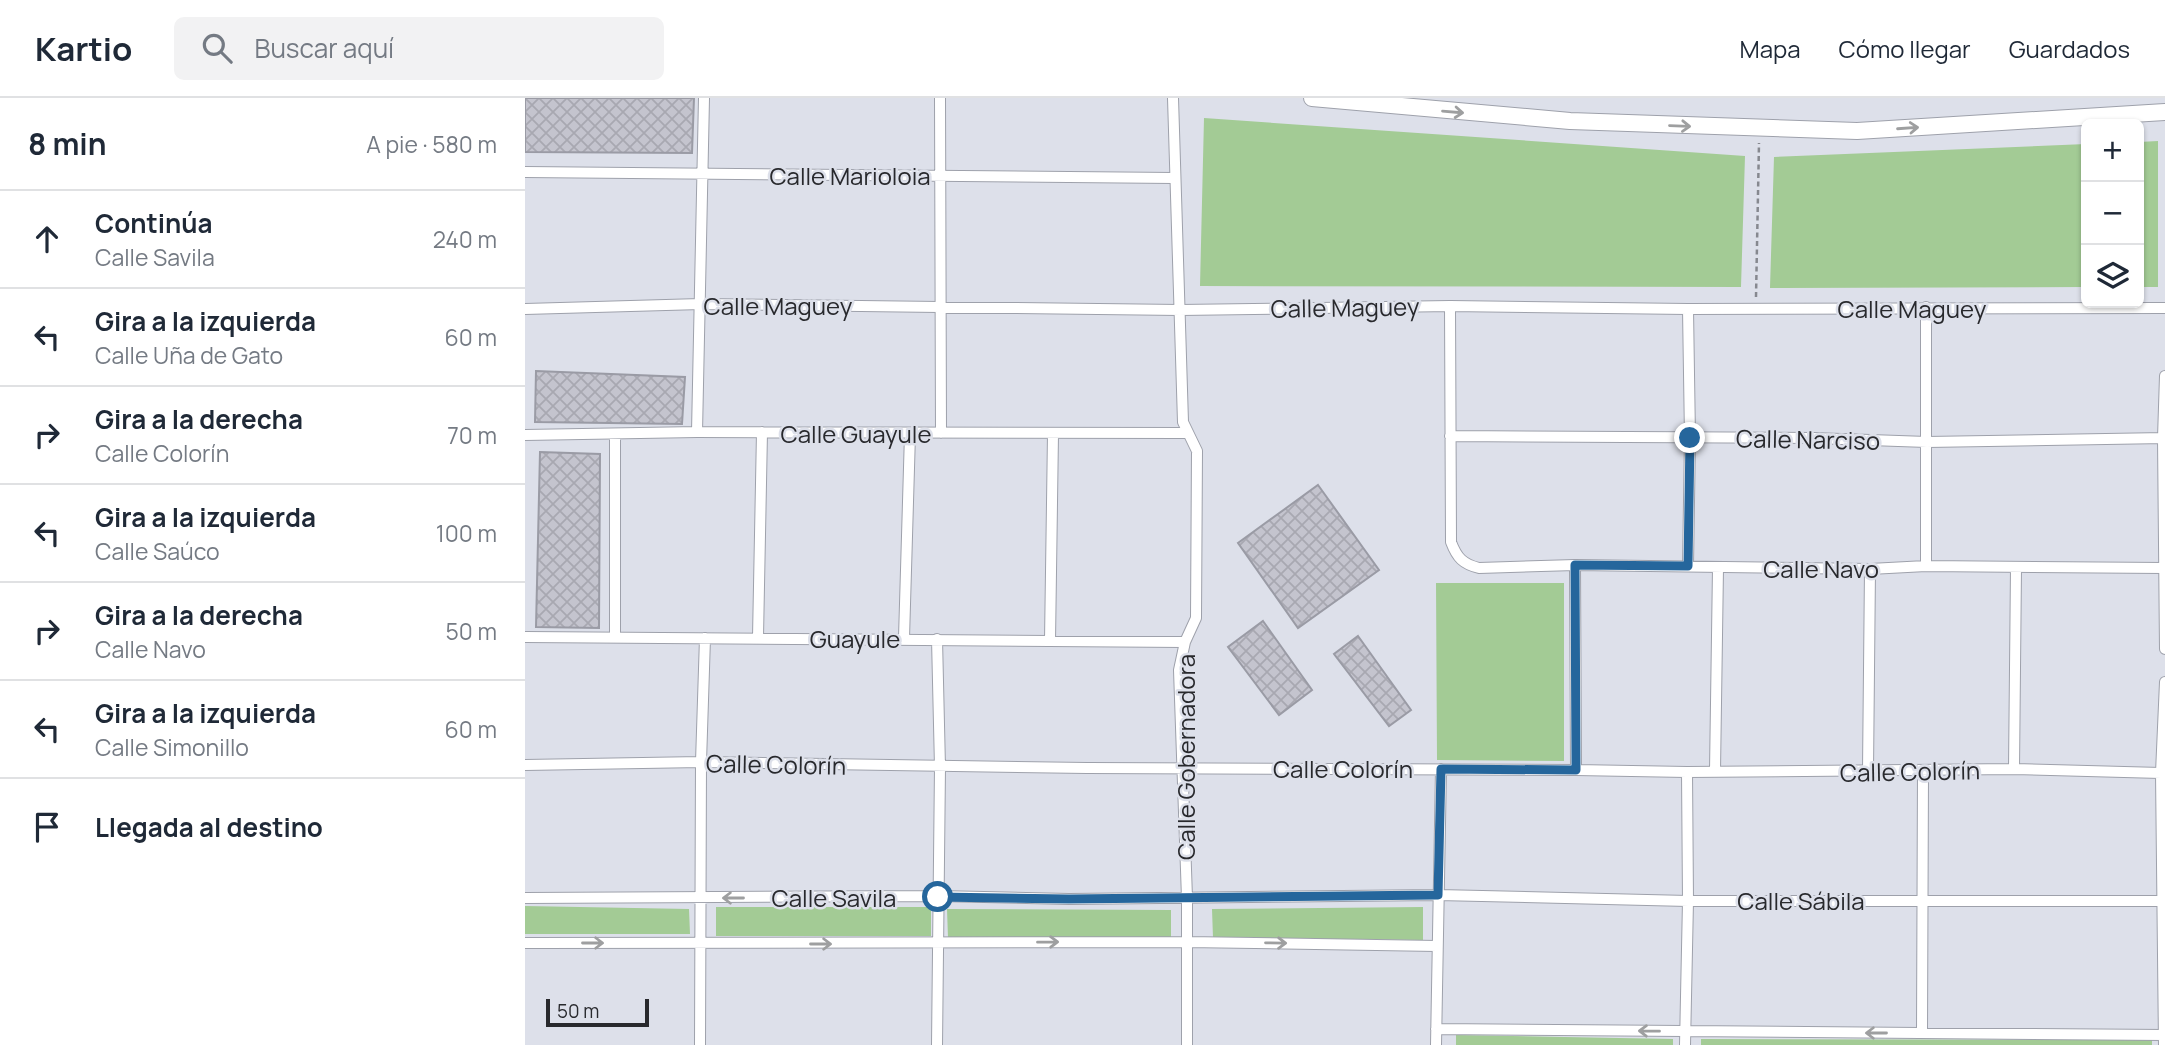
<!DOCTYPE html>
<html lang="es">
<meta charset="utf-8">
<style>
:root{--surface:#fff;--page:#f2f2f3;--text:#1f2937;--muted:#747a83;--line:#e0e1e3}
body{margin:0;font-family:Manrope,sans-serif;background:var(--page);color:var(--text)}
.controls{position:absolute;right:21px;top:21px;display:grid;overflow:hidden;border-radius:10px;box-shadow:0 2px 5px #0004}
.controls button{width:63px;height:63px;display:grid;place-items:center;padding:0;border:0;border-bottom:2px solid var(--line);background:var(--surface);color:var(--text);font:35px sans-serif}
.scale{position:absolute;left:21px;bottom:18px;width:103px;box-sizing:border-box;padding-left:7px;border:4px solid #28292d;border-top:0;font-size:19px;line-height:24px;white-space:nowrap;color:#28292d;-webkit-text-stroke:5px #dde0ea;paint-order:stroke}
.stop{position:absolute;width:21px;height:21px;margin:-16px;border:5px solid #25669c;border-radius:50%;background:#fff}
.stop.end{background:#25669c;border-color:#fff;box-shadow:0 2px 7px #0008}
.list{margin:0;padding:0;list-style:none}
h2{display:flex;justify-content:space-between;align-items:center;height:91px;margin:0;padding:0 28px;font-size:30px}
h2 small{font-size:23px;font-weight:400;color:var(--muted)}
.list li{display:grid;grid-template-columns:46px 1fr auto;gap:21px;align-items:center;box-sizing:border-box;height:98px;padding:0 28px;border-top:2px solid var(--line)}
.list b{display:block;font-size:26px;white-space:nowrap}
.list p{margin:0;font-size:23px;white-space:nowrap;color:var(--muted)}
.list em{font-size:23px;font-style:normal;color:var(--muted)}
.icon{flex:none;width:38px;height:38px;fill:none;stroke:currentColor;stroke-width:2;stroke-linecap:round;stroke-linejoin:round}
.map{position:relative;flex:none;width:1640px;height:947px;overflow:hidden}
header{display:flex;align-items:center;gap:42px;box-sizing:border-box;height:98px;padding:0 35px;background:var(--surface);border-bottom:2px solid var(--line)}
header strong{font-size:33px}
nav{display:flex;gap:38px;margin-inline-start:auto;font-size:24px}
.search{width:490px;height:63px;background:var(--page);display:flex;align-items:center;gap:18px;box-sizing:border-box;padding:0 24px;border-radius:10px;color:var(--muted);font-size:26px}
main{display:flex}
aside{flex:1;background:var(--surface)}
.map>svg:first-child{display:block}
.green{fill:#a3cb95}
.building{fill:url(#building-cross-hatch);stroke:#9a9ba5;stroke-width:2}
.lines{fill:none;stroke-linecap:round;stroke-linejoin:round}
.street-casing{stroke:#9ea1ab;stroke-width:12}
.secondary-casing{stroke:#9ea1ab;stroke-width:18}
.path{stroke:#86888f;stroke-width:2.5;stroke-dasharray:5 3.5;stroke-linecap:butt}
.street{stroke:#fff;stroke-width:10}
.secondary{stroke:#fff;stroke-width:16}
.oneway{stroke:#9e9fa0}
.route{stroke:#25669c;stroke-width:9}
.labels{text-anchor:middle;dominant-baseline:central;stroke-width:5;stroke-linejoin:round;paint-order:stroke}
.street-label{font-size:24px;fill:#28292d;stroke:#dde0ea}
</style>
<header>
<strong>Kartio</strong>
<div class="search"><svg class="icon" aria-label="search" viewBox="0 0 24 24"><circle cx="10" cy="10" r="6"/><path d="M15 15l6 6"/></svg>Buscar aquí</div>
<nav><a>Mapa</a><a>Cómo llegar</a><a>Guardados</a></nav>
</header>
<main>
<aside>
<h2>8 min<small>A pie · 580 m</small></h2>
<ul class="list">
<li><svg class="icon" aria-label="ahead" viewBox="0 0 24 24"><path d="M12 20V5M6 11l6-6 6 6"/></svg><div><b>Continúa</b><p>Calle Savila</p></div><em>240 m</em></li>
<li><svg class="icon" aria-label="left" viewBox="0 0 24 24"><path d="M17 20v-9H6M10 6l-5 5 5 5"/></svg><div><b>Gira a la izquierda</b><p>Calle Uña de Gato</p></div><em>60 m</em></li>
<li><svg class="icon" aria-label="right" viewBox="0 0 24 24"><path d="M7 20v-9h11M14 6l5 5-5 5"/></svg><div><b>Gira a la derecha</b><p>Calle Colorín</p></div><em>70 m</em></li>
<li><svg class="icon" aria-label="left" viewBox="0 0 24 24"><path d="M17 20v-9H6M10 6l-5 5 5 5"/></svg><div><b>Gira a la izquierda</b><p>Calle Saúco</p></div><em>100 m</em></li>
<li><svg class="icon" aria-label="right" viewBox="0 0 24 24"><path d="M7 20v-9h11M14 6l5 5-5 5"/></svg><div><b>Gira a la derecha</b><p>Calle Navo</p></div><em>50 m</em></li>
<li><svg class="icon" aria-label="left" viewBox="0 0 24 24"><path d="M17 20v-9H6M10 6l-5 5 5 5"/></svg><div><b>Gira a la izquierda</b><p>Calle Simonillo</p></div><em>60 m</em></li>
<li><svg class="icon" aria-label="arrive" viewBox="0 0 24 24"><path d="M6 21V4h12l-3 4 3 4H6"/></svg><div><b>Llegada al destino</b></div></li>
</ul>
</aside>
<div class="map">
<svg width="1640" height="947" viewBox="0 0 1640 947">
<defs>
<pattern id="building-cross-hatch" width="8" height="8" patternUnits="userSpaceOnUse" patternTransform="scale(1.75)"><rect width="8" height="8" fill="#c4c4ce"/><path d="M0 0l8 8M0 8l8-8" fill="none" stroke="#a8a8b1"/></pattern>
</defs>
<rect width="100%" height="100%" fill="#dde0ea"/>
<path class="green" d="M679,20L1220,58L1216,189L675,188Z
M1633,43V189H1614V44Z
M1561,46V189L1245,190L1249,59Z
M911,485H1039V663L912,662Z
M0,808L164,811L165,836H0Z
M191,809H406V838H191Z
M898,809V842L688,840L687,811Z
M422,811L646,812V839L423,840Z
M931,937L1148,941V947H931Z
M1176,941L1627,942V947H1176Z"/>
<path class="building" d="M0,0H169L167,55L0,54Z
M11,273L160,279L157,326L10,324Z
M15,354L75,356L74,530L11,529Z
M793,387L854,472L773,530L713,445Z
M738,523L787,592L754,617L703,549Z
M833,538L886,612L864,628L809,556Z"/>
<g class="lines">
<defs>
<path id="street" d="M415,0L416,335
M648,0L658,324L672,353L671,520L660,544L654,572L662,800V947
M0,74L649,80
M925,208L926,444C932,460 938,466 954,470L1050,467L1345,471L1401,468L1639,470
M1401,209V468
M0,211L176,206L655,212L925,208L1163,211L1640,210
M1640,278L1638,340L1640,551
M172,334L179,0
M0,337L172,334L663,335
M925,338L1288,340L1402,344L1640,340
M1050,467L1051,672
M1163,468L1165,340L1163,211
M90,538V337
M0,539L660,544
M233,539L237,334
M379,540L385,336
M412,541L415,669L412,947
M525,543L528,336
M0,667L176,664L562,670L1051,672L1162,674L1489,671L1636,675
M1489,671L1491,470
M1190,673L1193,470
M1343,673L1345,471
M0,800L413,798L544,801L913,797L1163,803H1640
M0,845L662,844L912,848
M911,931L1640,937
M1397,935L1398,673
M175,947L176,664L180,540
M911,947L916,671
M1160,947L1163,803L1162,674
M1639,947L1636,675L1640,584"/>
<path id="secondary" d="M787,0L1045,23L1332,33L1640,14"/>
</defs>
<use href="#street" class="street-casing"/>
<use href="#secondary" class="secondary-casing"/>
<path class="path" d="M1231,199L1234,45"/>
<use href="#street" class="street"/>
<use href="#secondary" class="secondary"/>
</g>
<defs><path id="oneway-shaft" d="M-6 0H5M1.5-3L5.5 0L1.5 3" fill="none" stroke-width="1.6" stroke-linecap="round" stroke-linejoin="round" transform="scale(1.75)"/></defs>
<g class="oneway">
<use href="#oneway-shaft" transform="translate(928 14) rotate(5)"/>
<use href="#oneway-shaft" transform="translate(1155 28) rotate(2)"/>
<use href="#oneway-shaft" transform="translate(1383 30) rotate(-4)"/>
<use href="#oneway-shaft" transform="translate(208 800) rotate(180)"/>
<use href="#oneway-shaft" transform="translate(523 844) rotate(-1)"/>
<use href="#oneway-shaft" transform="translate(68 845)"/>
<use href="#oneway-shaft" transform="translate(751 845) rotate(1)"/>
<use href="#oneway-shaft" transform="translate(296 846)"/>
<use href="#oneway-shaft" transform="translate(1124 933) rotate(-179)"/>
<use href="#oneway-shaft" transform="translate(1351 935) rotate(-180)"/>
</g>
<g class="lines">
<path class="route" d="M413,799L544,801L913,797L916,671L1051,672L1050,467L1163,468L1165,340"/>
</g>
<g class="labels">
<g class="street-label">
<text x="325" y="77">Calle Marioloia</text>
<text x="253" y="207">Calle Maguey</text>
<text transform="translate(820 209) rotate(-1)">Calle Maguey</text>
<text x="1387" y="210">Calle Maguey</text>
<text x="331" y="335">Calle Guayule</text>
<text transform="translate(1283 341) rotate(1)">Calle Narciso</text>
<text x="1296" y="470">Calle Navo</text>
<text x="330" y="540">Guayule</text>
<text transform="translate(660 659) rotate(-90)">Calle Gobernadora</text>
<text transform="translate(251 666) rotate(1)">Calle Colorín</text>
<text x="818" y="670">Calle Colorín</text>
<text transform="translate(1385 673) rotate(-1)">Calle Colorín</text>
<text x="309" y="799">Calle Savila</text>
<text x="1276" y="802">Calle Sábila</text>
</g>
</g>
</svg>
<div class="controls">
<button>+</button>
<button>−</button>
<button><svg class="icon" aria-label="layers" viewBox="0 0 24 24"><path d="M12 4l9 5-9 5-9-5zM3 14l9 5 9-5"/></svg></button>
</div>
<div class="scale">50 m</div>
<div class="stop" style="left:413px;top:799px"></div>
<div class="stop end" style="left:1165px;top:340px"></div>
</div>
</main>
